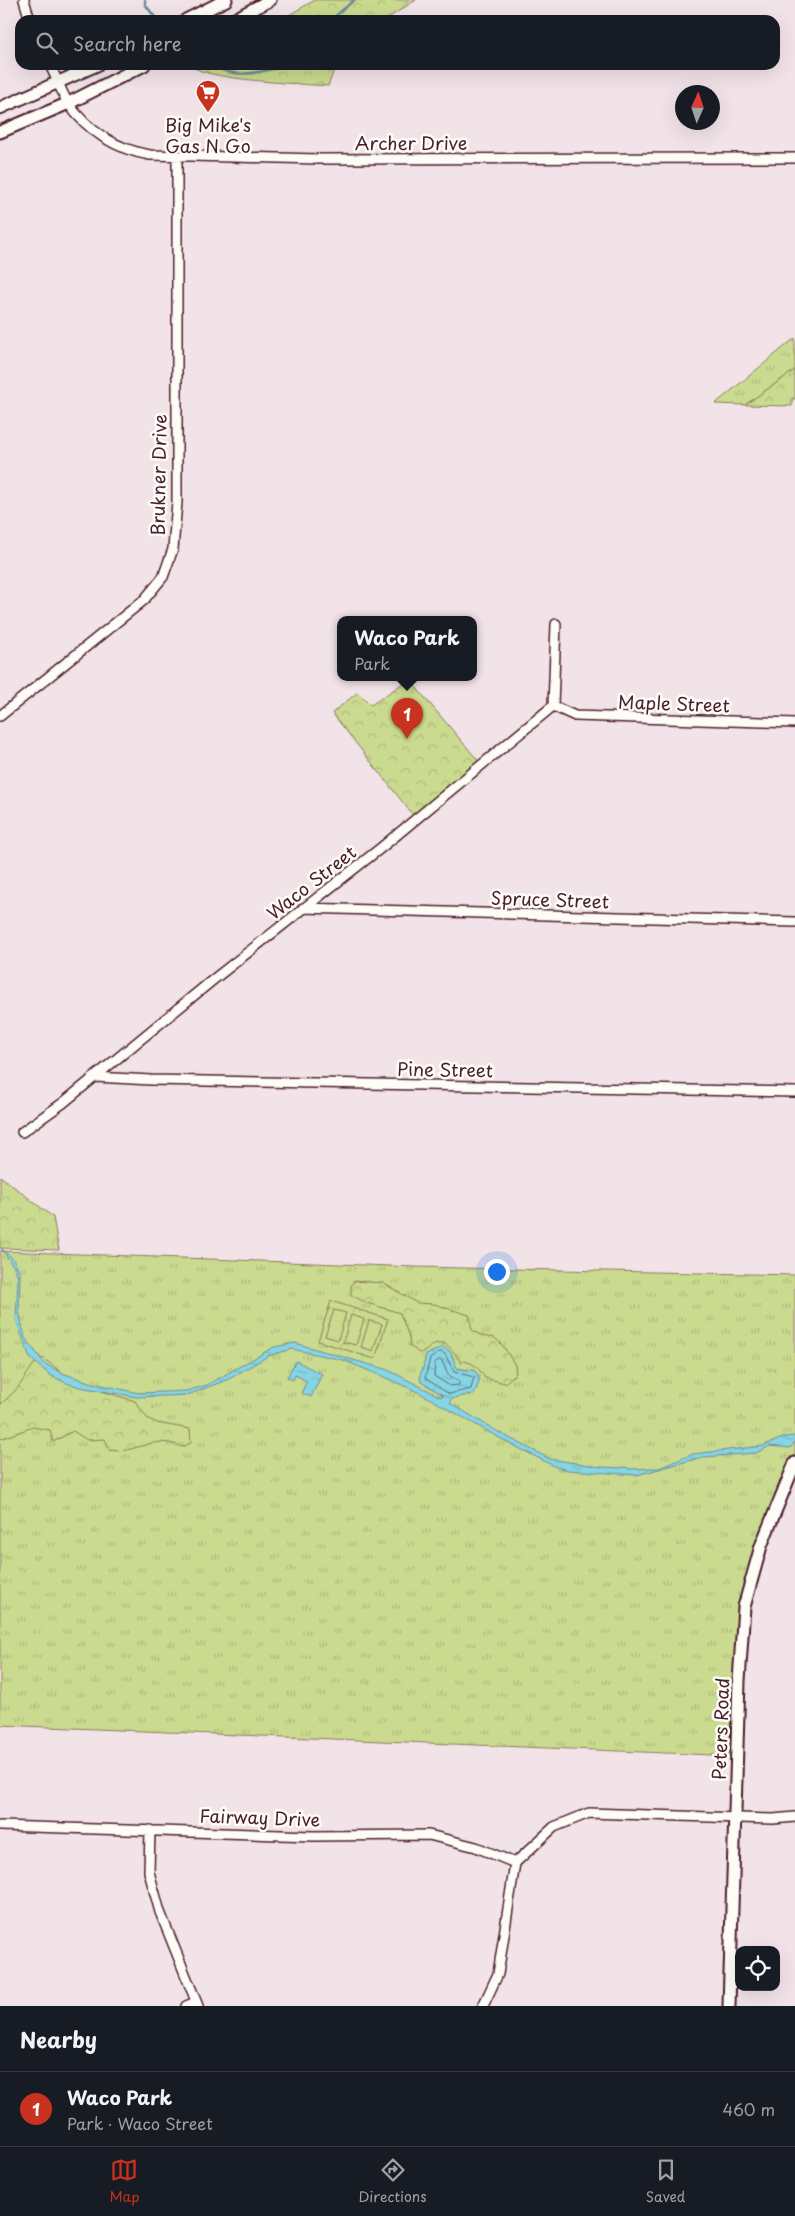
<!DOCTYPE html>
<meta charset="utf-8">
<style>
:root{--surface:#171b24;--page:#20242c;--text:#f1f3f6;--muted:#9ea1a6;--line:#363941;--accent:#c8321e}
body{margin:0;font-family:"Playpen Sans",sans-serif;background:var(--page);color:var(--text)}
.controls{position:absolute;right:15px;bottom:15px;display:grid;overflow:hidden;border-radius:10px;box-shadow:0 5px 20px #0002}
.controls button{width:45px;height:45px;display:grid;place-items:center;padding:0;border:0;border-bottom:1px solid var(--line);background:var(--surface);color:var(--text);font:25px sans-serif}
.compass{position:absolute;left:675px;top:85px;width:45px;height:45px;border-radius:50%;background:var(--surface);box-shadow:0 5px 20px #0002;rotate:3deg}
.you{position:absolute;left:496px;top:1271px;width:18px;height:18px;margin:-12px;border:4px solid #fff;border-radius:50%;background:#1a73e8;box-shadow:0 0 0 8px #1a73e833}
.badge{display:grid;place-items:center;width:32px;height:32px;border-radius:50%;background:var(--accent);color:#fff;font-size:16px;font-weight:700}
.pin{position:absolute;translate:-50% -41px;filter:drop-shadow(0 1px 2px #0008)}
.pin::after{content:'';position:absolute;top:26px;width:18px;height:15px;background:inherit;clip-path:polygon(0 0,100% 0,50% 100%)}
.popup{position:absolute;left:337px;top:616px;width:140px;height:65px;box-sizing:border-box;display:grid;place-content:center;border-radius:10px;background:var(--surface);filter:drop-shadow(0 1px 4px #0005);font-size:16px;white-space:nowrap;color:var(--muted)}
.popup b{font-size:19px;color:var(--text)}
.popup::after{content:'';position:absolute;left:50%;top:100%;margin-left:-10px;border:10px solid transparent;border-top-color:var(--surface)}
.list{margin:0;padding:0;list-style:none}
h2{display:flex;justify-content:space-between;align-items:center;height:65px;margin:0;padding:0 20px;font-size:21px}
h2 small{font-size:16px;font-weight:400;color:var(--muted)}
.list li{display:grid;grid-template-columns:32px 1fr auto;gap:15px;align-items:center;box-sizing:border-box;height:75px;padding:0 20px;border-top:1px solid var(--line)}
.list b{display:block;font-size:19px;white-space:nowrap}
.list p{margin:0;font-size:16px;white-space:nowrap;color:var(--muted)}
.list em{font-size:16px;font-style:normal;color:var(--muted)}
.icon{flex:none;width:28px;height:28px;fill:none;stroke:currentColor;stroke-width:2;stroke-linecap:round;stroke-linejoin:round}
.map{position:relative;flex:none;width:795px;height:2006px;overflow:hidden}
.search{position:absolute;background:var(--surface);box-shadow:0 5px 20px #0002;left:15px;right:15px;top:15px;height:55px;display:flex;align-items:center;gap:12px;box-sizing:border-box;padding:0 18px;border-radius:15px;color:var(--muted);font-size:19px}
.sheet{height:140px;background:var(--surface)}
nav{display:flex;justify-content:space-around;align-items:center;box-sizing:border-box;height:70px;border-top:1px solid var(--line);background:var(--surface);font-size:14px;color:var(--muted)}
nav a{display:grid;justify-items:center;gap:2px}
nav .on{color:var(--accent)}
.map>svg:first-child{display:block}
.grass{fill:url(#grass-tufts);stroke:#8a7c5c}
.forest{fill:url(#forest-crowns);stroke:#8a7c5c}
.pitch{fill:#cada8e;stroke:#8a7c5c}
.water{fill:url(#water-ripples);stroke:#6e8c9a}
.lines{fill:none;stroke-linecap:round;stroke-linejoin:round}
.shore{stroke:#626875;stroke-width:1}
.stream{stroke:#6e8c9a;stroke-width:2.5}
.street-casing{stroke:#4a1f2b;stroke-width:12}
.secondary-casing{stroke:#4a1f2b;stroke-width:15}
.street{stroke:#fdfcf7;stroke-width:9}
.secondary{stroke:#fdfcf7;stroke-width:11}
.labels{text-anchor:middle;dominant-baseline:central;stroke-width:5;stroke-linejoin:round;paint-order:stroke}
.poi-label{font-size:18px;fill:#4a1f2b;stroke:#fdfcf7}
.street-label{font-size:18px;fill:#4a1f2b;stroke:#fdfcf7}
</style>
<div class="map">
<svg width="795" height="2006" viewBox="0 0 795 2006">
<defs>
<pattern id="grass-tufts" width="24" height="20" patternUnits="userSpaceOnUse" patternTransform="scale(1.25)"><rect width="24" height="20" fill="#cada8e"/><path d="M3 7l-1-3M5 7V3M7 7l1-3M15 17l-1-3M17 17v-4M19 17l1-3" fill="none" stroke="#afbb7b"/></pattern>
<pattern id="forest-crowns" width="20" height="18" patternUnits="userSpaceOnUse" patternTransform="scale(1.25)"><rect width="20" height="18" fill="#cada8e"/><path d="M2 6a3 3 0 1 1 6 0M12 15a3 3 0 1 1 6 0" fill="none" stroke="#afbb7b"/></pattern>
<pattern id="water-ripples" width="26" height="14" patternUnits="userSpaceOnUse" patternTransform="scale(1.25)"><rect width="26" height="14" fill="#86d5e4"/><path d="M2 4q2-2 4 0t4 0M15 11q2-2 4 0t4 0" fill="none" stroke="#75b6c4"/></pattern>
</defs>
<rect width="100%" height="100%" fill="#f2e3e9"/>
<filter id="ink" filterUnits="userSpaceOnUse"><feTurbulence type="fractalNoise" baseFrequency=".02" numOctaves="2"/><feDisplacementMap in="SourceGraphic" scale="10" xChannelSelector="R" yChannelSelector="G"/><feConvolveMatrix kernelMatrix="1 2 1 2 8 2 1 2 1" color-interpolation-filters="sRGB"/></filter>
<g filter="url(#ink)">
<path class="grass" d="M795,338V370L745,405L715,404Z
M0,1251L416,1267L795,1275V1463L744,1607L737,1756L0,1725Z"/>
<path class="forest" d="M315,0H416L385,20H280Z
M191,65H336L328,86C305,84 201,80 191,65Z
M795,370V399H792V406L745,405Z
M409,679L482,765L416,819L332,713L358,692L371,705Z
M0,1176L53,1217L59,1250L0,1248Z
M354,1281L383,1283L417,1303L434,1304L469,1315L472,1330L482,1336L495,1338L504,1347L515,1365L516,1373L505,1383L485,1378C479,1369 475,1363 464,1361L461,1363C456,1354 445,1337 433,1345C427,1349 426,1352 419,1353L410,1346L409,1337L400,1313L367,1303L351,1295V1286Z
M331,1301L388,1319L375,1359L318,1341Z
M43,1358L64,1374L91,1388L135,1401L147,1418L157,1423L190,1429L191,1443L182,1447C150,1433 137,1455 109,1450L105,1439L87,1440L73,1431L53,1442L50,1430L33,1427L0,1439V1405L17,1389L34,1364Z"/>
<path class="pitch" d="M334,1310L346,1313L338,1340L325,1336Z
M351,1315L364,1319L356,1345L343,1342Z
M369,1321L382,1324L373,1351L361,1347Z"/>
<path class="water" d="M1,1248L13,1259L20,1272L19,1312L25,1338L44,1363L62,1373L92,1383L139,1393L187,1391L207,1385L274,1347L295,1343L388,1370L441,1397L443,1395L421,1382L420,1375L423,1368L426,1355L442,1347L450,1351L457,1368L475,1371L479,1376V1382L475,1393L451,1399L450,1403L500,1433L550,1459L601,1467L620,1468L625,1467L630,1469L659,1468L693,1454L763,1446L785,1437L795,1436V1442L790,1448L770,1446L756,1453L703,1457L637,1475L568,1470L556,1467L505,1441L418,1392L384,1377L343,1360L292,1349L268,1356L229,1379L188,1395L136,1397L80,1387L66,1383L50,1375L30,1358L16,1320L18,1278L16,1270Z
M296,1361L322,1374L311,1397L301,1393L307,1381L295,1375L293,1380L287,1377Z"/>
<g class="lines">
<path class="shore" d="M441,1352L445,1354L454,1372L474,1377L471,1389L449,1394L425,1378L430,1359Z
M439,1360L442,1361L448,1375L459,1381V1385L450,1386L434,1376L435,1363Z"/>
<path class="stream" d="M145,0V4L157,20
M331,20L354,0
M211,65C233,78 253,74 277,68L281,65"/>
<defs>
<path id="street" d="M24,0L30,20
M50,65C56,77 61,91 68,103C87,131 118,150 150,155L319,159L795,158
M553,706L575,716L795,723
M0,716L144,600L163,577L173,549L177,502V157
M303,908L795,922
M95,1077L151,1080L795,1092
M22,1132L63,1103L214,979L382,847L553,706L556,624
M0,1826L313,1836L429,1835L476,1847L515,1863
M150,1830L149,1872L160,1912L198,2006
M186,2006L196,2002
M483,2006L498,1974L515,1863L554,1827L589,1813L773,1819L795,1817"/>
<path id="secondary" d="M186,20L226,0
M233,20L270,0
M0,108L97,65
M0,132L69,103L144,65
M729,2006L739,1681L744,1607L761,1546L795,1463"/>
</defs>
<use href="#street" class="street-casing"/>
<use href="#secondary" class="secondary-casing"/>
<use href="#street" class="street"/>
<use href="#secondary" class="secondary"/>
</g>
</g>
<defs>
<symbol id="supermarket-pin" viewBox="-11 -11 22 30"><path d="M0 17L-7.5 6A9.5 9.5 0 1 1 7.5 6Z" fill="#c8321e" stroke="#fdfcf7"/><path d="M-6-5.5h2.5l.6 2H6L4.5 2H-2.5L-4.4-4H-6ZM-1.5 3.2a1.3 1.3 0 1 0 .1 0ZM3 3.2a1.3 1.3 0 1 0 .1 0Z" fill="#fff"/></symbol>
</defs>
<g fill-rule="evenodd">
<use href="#supermarket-pin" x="194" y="78" width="28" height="38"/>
</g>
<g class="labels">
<g class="poi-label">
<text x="208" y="124">Big Mike's<tspan x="208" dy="21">Gas N Go</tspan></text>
</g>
<g class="street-label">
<text x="411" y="142">Archer Drive</text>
<text transform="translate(158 475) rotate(-89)">Brukner Drive</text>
<text transform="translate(674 703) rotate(2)">Maple Street</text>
<text transform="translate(311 882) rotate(-38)">Waco Street</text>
<text transform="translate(550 899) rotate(2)">Spruce Street</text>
<text transform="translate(445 1069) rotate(1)">Pine Street</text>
<text transform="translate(720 1729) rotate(-88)">Peters Road</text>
<text transform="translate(260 1817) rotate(2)">Fairway Drive</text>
</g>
</g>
</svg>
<div class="controls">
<button><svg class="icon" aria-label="locate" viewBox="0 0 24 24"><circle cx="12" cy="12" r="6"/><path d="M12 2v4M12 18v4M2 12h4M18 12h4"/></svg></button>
</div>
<svg class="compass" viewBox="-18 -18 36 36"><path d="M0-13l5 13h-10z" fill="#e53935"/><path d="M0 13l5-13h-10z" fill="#9ea1a6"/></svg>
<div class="you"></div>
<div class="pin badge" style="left:407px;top:739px">1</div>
<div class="popup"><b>Waco Park</b>Park</div>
<div class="search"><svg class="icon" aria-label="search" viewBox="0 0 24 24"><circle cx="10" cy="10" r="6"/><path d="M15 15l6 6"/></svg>Search here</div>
</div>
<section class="sheet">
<h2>Nearby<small></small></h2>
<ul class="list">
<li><span class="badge">1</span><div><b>Waco Park</b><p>Park · Waco Street</p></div><em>460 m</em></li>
</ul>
</section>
<nav>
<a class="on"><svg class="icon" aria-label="map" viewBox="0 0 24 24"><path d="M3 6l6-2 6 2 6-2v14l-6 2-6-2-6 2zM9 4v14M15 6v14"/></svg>Map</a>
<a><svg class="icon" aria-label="directions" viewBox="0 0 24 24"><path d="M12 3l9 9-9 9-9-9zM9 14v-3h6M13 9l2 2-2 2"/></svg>Directions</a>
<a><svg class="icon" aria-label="saved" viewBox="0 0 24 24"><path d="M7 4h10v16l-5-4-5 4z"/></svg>Saved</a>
</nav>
